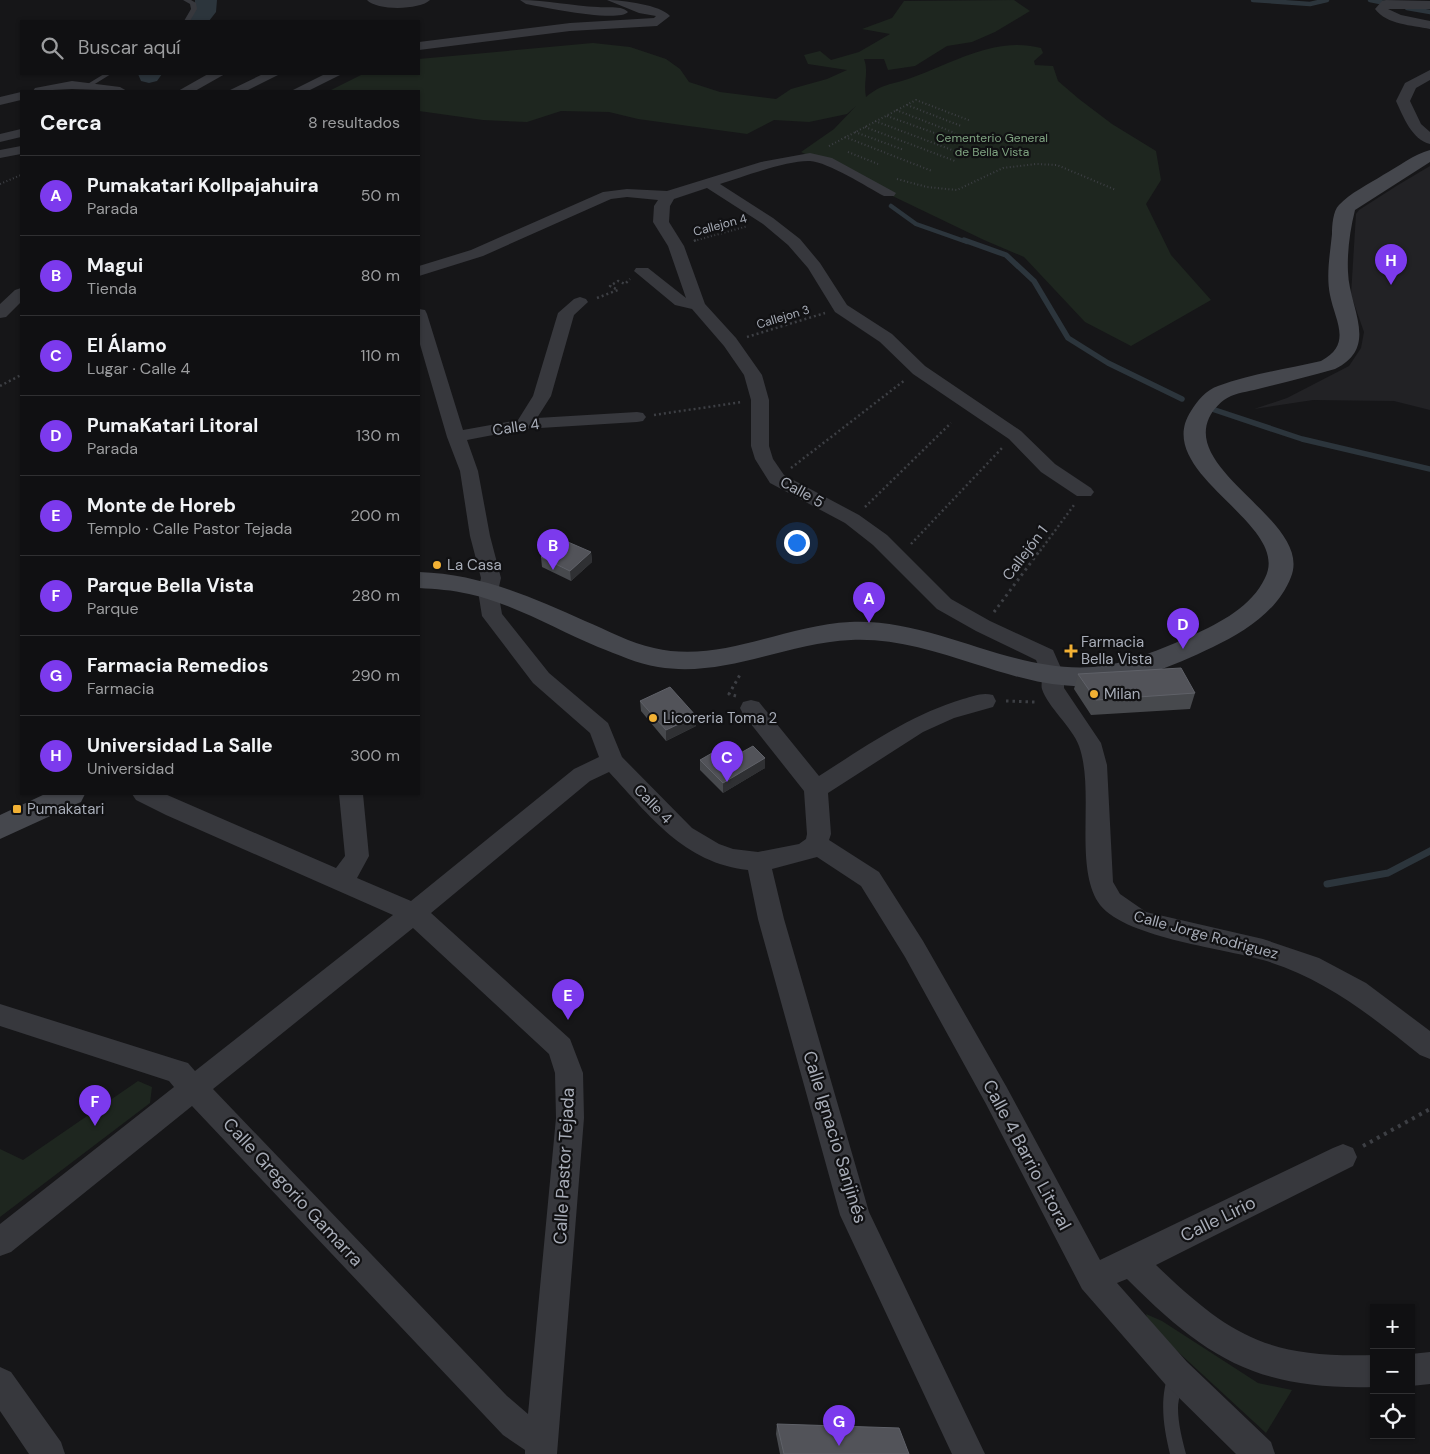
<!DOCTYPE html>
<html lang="es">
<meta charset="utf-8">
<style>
:root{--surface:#101012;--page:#1e1e20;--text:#f1f3f6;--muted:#9c9d9f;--line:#303032;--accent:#7c3aed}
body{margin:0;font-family:"DM Sans",sans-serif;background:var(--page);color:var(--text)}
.controls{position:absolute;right:15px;bottom:15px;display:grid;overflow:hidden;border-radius:0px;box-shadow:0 1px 4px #0004}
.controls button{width:45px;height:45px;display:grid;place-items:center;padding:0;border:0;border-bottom:1px solid var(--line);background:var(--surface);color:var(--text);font:25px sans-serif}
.you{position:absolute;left:796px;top:542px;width:18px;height:18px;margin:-12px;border:4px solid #fff;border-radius:50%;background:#1a73e8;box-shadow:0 0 0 8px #1a73e833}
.badge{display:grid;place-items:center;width:32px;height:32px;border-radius:50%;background:var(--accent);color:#fff;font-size:16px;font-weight:700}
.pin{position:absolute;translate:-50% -41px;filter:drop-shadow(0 1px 2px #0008)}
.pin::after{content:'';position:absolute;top:26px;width:18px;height:15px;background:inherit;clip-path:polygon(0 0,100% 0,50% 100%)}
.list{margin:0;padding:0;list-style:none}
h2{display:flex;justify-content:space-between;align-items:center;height:65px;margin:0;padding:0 20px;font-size:21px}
h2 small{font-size:16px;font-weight:400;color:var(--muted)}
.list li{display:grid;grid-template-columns:32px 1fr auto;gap:15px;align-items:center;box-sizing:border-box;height:80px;padding:0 20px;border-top:1px solid var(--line)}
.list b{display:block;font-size:19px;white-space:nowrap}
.list p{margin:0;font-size:16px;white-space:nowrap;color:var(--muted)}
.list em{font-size:16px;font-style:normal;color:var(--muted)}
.icon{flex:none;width:28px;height:28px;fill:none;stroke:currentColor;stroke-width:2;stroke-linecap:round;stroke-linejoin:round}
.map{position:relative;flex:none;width:1430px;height:1454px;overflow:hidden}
.search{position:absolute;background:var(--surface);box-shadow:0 1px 4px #0004;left:20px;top:20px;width:400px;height:55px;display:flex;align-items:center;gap:12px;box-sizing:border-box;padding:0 18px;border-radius:0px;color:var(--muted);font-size:19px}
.panel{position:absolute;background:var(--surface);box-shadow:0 1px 4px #0004;left:20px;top:90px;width:400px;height:705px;border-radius:0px}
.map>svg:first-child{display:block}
.built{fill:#222225}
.green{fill:#1e261f}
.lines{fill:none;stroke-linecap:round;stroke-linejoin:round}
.stream-far2{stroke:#2c353c;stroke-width:4.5}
.stream-far1{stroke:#2c353c;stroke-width:5.5}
.stream{stroke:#2c353c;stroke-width:7}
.river{fill:#2c353c;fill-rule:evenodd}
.path-far3{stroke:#3d3f44;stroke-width:2;stroke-dasharray:1 2.5;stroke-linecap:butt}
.path-far2{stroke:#3d3f44;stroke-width:2.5;stroke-dasharray:2 3;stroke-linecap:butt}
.path-far1{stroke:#3d3f44;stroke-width:3;stroke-dasharray:2.5 4;stroke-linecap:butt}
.path{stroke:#3d3f44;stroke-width:4;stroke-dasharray:3 5;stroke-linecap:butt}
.service{fill:#37383d;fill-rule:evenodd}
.minor{fill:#37383d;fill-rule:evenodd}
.secondary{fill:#45474d;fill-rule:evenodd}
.wall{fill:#47494d}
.shaded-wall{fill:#2f3033}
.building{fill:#525359;stroke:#5f6168}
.poi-dot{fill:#f2b134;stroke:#111113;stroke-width:2}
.labels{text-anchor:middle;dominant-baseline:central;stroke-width:4.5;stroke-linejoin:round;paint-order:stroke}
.far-park-label{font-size:12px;fill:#7fa381;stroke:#111113}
.far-street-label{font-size:12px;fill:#a8adb8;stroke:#111113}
.street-label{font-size:15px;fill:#a8adb8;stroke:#111113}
.poi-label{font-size:15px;fill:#a8adb8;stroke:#111113;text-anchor:start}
.near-street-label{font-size:18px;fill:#a8adb8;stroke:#111113}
</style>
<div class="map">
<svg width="1430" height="1454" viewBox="0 0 1430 1454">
<rect width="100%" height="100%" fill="#161618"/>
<path class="built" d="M1430,166V410L1394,401L1313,400L1254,409L1287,398L1349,366L1361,348L1364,332L1351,295L1356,214L1359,210L1398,185Z"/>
<path class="green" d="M1014,0L1030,11L995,32L972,42L947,46L915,66L888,70L884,59H864C869,72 863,83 866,97C883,83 891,85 911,78C954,63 994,36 1041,48L1043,53L1034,61L1035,65L1053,66L1058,81L1079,99L1112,124L1156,151L1161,180L1146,204L1171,255L1211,300L1131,346L1085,322L1024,257L984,240L801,152L834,129L856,106L847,114L809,122L774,120L747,134L638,119L609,112L561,111L527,122L483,120L419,111V91H329L363,74H419V59L593,43L630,47L666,59L680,69L689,82L720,92L776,99L791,89L827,79L847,70L808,64L804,55L820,51L831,60L859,52L890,34L862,29L892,18L904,1Z
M138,1081L152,1087L150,1103L0,1217V1149L23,1160Z
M1146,1314L1162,1321L1258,1383L1292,1390L1266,1433L1150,1326Z"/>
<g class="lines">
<path class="stream-far2" d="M1253,0L1310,4L1327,0
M1370,0L1390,4
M1407,8L1430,12
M891,206L916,224L967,242"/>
<path class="stream-far1" d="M964,240L1006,255L1034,281L1068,338L1108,363L1182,399
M1209,408L1302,439L1430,469"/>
<path class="stream" d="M1327,884L1388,873L1430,851"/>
<path class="river" d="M195,0H217L216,12L209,21H186L194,11Z
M138,74H162L157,81L149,83L141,81Z"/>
<path class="path-far3" d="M907,105L961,126
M896,110L955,133
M887,116L954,140
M875,121L960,153
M865,127L955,161
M855,132L904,150
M845,137L932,171
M829,146L916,100L971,121
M848,152L878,164
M897,179L927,187L957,190L1003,168L1036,164L1057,165L1116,190
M0,184L21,175
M694,241L748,226"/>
<path class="path-far2" d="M694,241L696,240
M597,298L618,290L610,286L618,281L625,284L630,279
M747,337L825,313
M0,386L21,375
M654,415L742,402
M791,468L905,380
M865,507L951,423
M911,544L1003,447
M1040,551L1074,505"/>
<path class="path-far1" d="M994,612L1041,549
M736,696L729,694L741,673
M1006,701L1035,702"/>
<path class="path" d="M1363,1146L1430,1109"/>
<path class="service" d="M183,0H191L196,3L197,9L190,21H184L191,9L190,4Z
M104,74H111L90,87H86V85Z
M1176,1367L1182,1369C1186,1380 1178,1396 1178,1408C1178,1423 1182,1439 1186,1454H1170C1163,1425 1159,1398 1170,1369Z"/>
<path class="minor" d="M367,0H430C420,10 377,11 367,0Z
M520,0C547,0 572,6 598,7C607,8 622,5 628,12C618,23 543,7 526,4Z
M607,0C622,0 661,5 670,16L657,26L570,31L419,50V42L570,23L654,18L656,16L639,13Z
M1386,0L1430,1V9H1388L1401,15L1430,21V29C1412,25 1387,25 1375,9L1382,1Z
M1430,70V80L1416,88L1410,101L1421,124L1430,132V144C1412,140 1403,116 1396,101L1405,83Z
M208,74H225L195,91H178Z
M263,74H280L246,91H228Z
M325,74H342L308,91H291Z
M72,81L120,87L127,91L72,89L33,91L35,88Z
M21,92V100L0,105V97Z
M21,129V137L0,142V134Z
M21,146V154L0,158V150Z
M810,153L832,158L896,193L894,196H884C867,187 828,162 810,161C787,160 743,177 720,184L773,218L800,239L820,263L847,305L892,334L925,366L1021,431L1055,464L1091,488L1094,492L1091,496H1077L1041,472L1009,439L913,374L880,342L835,312L808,268L788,245L763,224L707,188L674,199L670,206L669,222L684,246L705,304L736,338L762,375L769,400V446L773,459L784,475L859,515L887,535L951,599L990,621L1053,650L1064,675V688L1101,743L1107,765L1113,882L1120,894L1146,912L1263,939L1319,958L1366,983L1430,1031V1059L1420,1055C1371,1016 1325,978 1263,960C1222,948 1120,937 1098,902C1074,864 1095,790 1079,746C1073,728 1047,706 1042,689C1041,686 1042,681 1042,677C1042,671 1038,665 1036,660L976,631L937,609L873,545L845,523L770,483L755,459L751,446V400L744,375L724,346L692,309L675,305L634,271L636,268H648L686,298L668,246L653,222L654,206L658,200L627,197L611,199L483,256L419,276V266L471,250L603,192L627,189L667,191L761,162Z
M21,288V302L6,317L0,318V304L15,290Z
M580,297L586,299L588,302L574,315L551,396L537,418L637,412L643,413L646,417L643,421L637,422L524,429L467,440L478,471L490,536L501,578L498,591L502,614L549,673L608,723L622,757L692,828L719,844L733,849L758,852L799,844L806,839L807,834L804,791L743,714L740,708L743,702L751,700L759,702L819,776C866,746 910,715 963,699C974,696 982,692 993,695L996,701L993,707L954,718L923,732L828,793L831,834L829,840L879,872L923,941L1006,1086L1100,1260L1333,1148L1343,1144L1353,1148L1357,1157L1353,1166L1156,1265C1231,1337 1268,1358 1374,1355V1387C1257,1390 1207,1359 1127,1279L1117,1283L1187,1362L1271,1442L1275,1454H1236L1165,1384L1082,1289L986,1104L905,957L861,886L817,857L772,869L784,919L869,1212L985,1454H952L840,1215L758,919L748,870C684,863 650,816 609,772L590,781L431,913L570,1039L583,1073L584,1118L557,1454H525V1450L503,1435L192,1106L11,1252L0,1256V1224L174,1087L169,1081L0,1026V1004L178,1060L188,1063L195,1071L393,915L166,815L136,800L132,794H165L336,868L345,856L339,794H363L369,856L357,878L411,901L574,769L599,757L590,733L533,683L482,616L478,591L481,578L470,536L460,471L447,437L419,341V309L425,310L427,314L463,430L518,420L533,396L558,313L574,299ZM413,928L549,1054L555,1073L556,1118L528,1414L507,1396L213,1089Z
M1430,1352V1384L1411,1386V1354Z
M0,1367L11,1372L61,1442L65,1454H29L0,1411Z"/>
<path class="secondary" d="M1430,150V162L1355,210C1350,230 1347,252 1348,272C1349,308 1380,347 1335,369C1311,376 1286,382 1262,388C1252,391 1240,392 1231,396C1222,400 1213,409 1209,418C1184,473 1313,522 1291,577C1278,611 1244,632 1213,647C1171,667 1121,688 1074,686C1040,685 1007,674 975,664C934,651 894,638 851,640C785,643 725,678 658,667C637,664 617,654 598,647C555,629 514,604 469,594C452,590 436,589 419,588V572C479,574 530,596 585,621C607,630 630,643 654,648C720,664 784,625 850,622C934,618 1009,673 1093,667C1127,664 1162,649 1193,635C1220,623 1252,606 1265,578C1293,523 1150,474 1191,411C1197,401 1206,390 1218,386C1250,374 1287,369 1321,361C1353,344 1335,321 1330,295C1326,275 1330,254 1332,234C1332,225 1333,211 1339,205C1350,193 1369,184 1383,175C1398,167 1414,154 1430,150Z
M45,794H85L81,802L0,839V815Z"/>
</g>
<path class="wall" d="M591,552L592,562L571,581L542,567L541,557Z
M1078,674L1195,693L1190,709L1091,715L1074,689Z
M640,701L696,726L666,741L641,711Z
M737,755L765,758V768L723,793L700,770V760Z
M777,1424L909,1454H780L776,1434Z"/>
<path class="shaded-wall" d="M591,552L592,562L571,581L570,571Z
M696,716V726L666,741V730Z
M765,758V768L723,793V783Z"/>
<path class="building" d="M561,539L591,552L570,571L541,557Z
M1181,668L1195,693L1096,700L1078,674Z
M670,687L696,716L666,730L640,701Z
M726,745L737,755L753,746L765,758L723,783L700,760Z
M777,1424L899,1428L909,1454H784Z"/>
<g class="poi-dot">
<circle cx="437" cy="565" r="5"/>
<path d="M1068.5 643.5h5v5h5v5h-5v5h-5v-5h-5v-5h5z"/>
<circle cx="1094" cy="694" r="5"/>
<circle cx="653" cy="718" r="5"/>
<rect x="12" y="804" width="10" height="10" rx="2.5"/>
</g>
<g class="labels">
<g class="far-park-label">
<text x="992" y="138">Cementerio General<tspan x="992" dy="14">de Bella Vista</tspan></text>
</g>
<g class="far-street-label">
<text transform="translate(720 225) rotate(-15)">Callejon 4</text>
<text transform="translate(783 317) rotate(-17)">Callejon 3</text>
</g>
<g class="street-label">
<text transform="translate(516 427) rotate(-8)">Calle 4</text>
<text transform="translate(802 492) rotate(29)">Calle 5</text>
<text transform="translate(1025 553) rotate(-53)">Callejón 1</text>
<text transform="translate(653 804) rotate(46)">Calle 4</text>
<text transform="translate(1206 935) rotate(15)">Calle Jorge Rodriguez</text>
</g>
<g class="poi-label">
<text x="447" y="565">La Casa</text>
<text x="1081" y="642">Farmacia<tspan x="1081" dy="17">Bella Vista</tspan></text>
<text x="1104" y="694">Milan</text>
<text x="663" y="718">Licoreria Toma 2</text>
<text x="27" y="809">Pumakatari</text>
</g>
<g class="near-street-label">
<text transform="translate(835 1137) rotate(73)">Calle Ignacio Sanjinés</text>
<text transform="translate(1027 1155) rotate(62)">Calle 4 Barrio Litoral</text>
<text transform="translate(564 1166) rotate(-87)">Calle Pastor Tejada</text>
<text transform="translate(293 1192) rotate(47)">Calle Gregorio Gamarra</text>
<text transform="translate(1218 1219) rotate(-26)">Calle Lirio</text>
</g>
</g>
</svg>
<div class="controls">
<button>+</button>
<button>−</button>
<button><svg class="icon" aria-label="locate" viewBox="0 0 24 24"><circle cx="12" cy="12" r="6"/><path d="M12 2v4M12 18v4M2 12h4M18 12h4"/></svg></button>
</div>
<div class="you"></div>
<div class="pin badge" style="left:869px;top:623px">A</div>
<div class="pin badge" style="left:553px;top:570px">B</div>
<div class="pin badge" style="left:727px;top:782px">C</div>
<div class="pin badge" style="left:1183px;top:649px">D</div>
<div class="pin badge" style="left:568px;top:1020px">E</div>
<div class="pin badge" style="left:95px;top:1126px">F</div>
<div class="pin badge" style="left:839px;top:1446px">G</div>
<div class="pin badge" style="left:1391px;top:285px">H</div>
<div class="search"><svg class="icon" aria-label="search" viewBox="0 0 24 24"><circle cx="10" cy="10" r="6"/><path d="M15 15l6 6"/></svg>Buscar aquí</div>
<section class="panel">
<h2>Cerca<small>8 resultados</small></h2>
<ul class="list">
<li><span class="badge">A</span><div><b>Pumakatari Kollpajahuira</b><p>Parada</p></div><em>50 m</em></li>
<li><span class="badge">B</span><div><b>Magui</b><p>Tienda</p></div><em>80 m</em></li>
<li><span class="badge">C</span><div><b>El Álamo</b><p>Lugar · Calle 4</p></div><em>110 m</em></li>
<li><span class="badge">D</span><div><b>PumaKatari Litoral</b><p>Parada</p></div><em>130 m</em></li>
<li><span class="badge">E</span><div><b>Monte de Horeb</b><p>Templo · Calle Pastor Tejada</p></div><em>200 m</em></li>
<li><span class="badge">F</span><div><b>Parque Bella Vista</b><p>Parque</p></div><em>280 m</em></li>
<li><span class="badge">G</span><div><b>Farmacia Remedios</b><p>Farmacia</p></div><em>290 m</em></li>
<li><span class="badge">H</span><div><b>Universidad La Salle</b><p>Universidad</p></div><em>300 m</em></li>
</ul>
</section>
</div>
